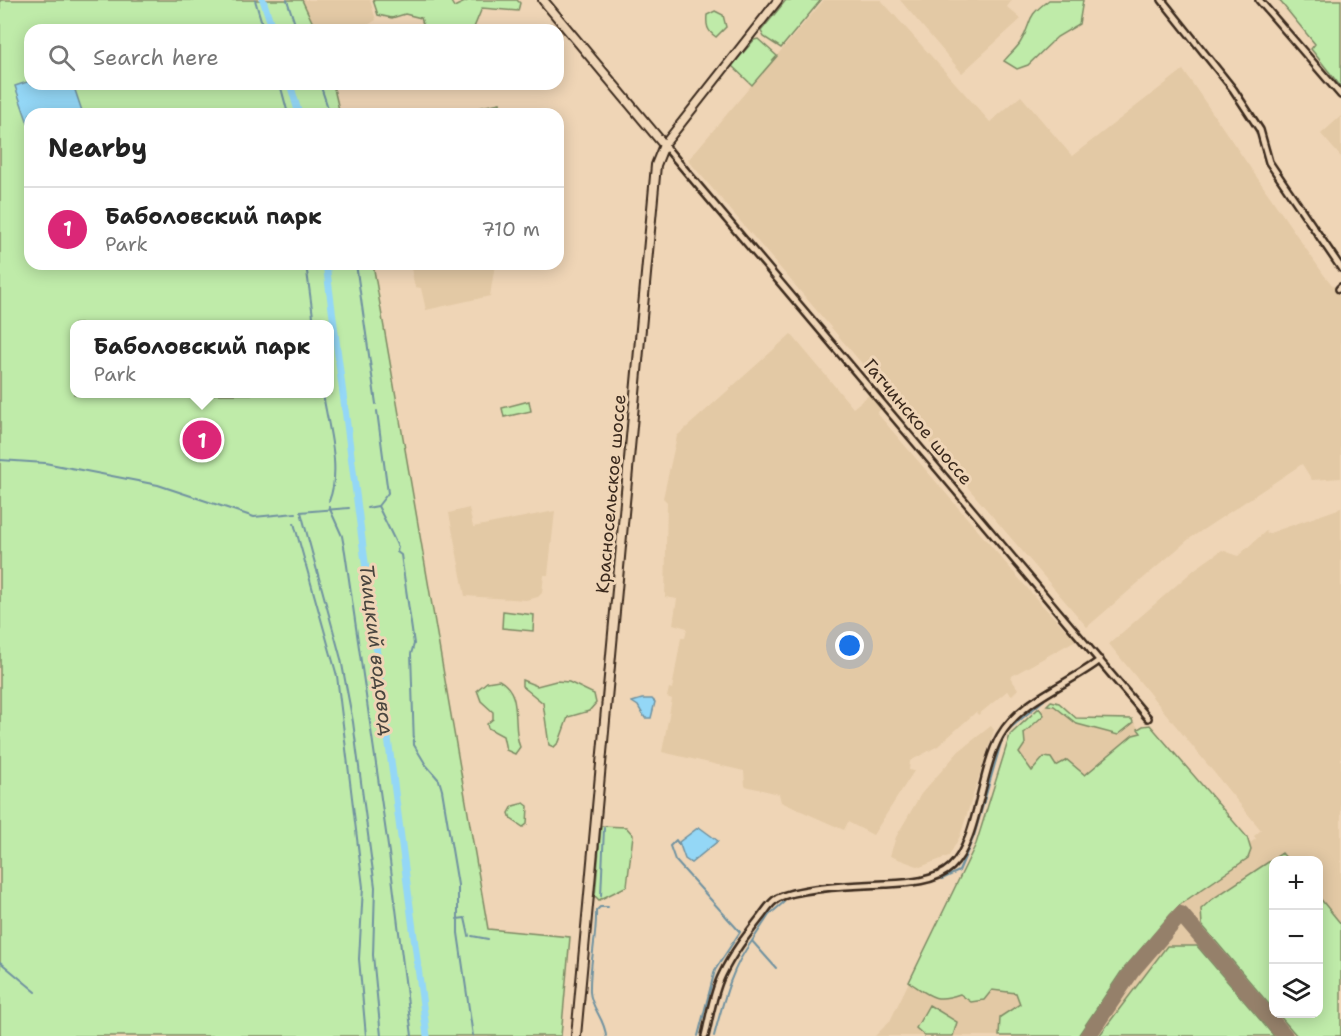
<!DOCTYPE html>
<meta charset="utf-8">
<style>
:root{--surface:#fff;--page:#f2f2f2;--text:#222;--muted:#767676;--line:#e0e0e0;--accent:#db2777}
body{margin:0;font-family:"Shantell Sans",sans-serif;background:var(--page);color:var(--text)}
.controls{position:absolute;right:18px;bottom:18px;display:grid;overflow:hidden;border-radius:12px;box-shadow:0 3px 15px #0003}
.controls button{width:54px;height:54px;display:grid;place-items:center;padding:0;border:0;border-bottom:2px solid var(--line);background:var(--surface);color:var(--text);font:30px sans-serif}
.you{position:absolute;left:850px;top:646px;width:21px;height:21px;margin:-15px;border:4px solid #fff;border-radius:50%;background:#1a73e8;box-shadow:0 0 0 9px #1a73e833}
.badge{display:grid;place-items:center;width:39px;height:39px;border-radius:50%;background:var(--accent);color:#fff;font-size:20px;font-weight:700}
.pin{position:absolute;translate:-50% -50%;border:3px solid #fff;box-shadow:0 2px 6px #0006}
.popup{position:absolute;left:70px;top:320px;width:264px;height:78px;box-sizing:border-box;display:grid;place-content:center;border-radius:12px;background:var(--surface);filter:drop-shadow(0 2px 4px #0005);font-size:20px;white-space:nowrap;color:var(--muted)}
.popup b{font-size:22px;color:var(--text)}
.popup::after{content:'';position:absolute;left:50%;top:100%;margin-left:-12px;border:12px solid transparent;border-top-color:var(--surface)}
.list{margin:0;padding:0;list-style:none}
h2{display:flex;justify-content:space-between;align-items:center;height:78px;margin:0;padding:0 24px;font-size:26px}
h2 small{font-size:20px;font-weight:400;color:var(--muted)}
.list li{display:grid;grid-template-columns:39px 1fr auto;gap:18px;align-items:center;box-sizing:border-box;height:84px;padding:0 24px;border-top:2px solid var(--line)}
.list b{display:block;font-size:22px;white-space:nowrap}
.list p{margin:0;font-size:20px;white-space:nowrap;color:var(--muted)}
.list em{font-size:20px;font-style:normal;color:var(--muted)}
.icon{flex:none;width:33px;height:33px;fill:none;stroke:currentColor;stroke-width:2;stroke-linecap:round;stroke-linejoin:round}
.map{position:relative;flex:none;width:1341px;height:1036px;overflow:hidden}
.search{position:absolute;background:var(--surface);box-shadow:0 3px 15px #0003;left:24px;top:24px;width:540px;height:66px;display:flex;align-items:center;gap:15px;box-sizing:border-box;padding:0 21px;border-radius:18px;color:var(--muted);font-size:22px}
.panel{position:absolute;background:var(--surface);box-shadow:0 3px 15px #0003;left:24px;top:108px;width:540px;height:162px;border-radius:18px}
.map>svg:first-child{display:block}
.built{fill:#e3c9a5;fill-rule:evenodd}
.green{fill:#bfeba9;stroke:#7d8a64;stroke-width:1.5;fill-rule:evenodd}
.water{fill:#94d7f6;stroke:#7092a0;stroke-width:1.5}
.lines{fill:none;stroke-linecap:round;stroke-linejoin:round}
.stream{stroke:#7092a0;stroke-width:2}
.canal{stroke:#94d7f6;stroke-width:7}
.taxiway{stroke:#95806a;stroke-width:16}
.minor-casing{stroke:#3b2a1e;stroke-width:10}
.tertiary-casing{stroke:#3b2a1e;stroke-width:11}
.secondary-casing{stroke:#3b2a1e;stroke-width:12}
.minor{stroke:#efd5b6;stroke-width:5}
.tertiary{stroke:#efd5b6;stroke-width:7}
.secondary{stroke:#efd5b6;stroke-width:8}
.labels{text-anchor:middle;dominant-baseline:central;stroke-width:6;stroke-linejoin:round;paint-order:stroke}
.street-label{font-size:18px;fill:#3b2a1e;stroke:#efd5b6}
.water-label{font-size:20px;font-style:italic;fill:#48443e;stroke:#efd5b6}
</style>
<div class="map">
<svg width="1341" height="1036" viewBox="0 0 1341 1036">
<rect width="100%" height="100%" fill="#efd5b6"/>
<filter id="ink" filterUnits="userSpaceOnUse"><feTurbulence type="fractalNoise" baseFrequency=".0167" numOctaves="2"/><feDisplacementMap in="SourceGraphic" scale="12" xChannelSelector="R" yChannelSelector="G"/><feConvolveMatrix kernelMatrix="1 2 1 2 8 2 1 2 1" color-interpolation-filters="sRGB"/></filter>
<g filter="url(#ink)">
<path class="built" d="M302,0H370L376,20L360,30H316Z
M824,0H881L990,122L1021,96L1072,156L1183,70L1324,275L1341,295V478L1312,480L1302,464L1189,539L1087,627L688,160Z
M900,0H1012L1007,7L1021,19L962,73Z
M1341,116V157L1321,134Z
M410,264H495L490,296L426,310L421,288L415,287Z
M791,334L853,408L869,395L881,409L877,413L1040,603L1076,640L1010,677L1018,689L1012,695L1007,691L978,715L976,712L938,746L910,761L909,770L914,771L873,835L848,822L844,830L781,802L779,794L745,786L744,771L662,752L672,699L667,697L669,688L672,689L681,638H685L687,628L673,624L677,599L665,597L667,502L663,498L677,436Z
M469,508L473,527L555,511L548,575H544L542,593L538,597L526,600L465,596L449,513Z
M1341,508V1036H875L890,1021L976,844L1010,735L1051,701L1059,703L1076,718L1132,719L1141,732L1241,841L1247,837L1250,843L1256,839L1254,836L1261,830L1109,644L1195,569L1222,550L1238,556L1266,531L1267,534ZM1274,860H1318V1014H1274Z
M991,726L994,730L960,836L949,856L920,867L890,856L896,837L921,794L959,751Z"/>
<path class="green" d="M0,0H302L316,30H30V84H333L340,114H30V264H373L488,929L570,937L561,1036H0ZM74,324H330V394H74Z
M373,0H450L454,7L469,0H517L520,3L518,11L482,8L473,30H425L421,18L405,14L392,18L378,15Z
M786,0H821L781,48L764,37L761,31Z
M1049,0H1083L1079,24L1057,37L1028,65L1017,69L1004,61C1009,55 1016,49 1020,43C1034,21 1023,19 1049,0Z
M1279,0H1341V87L1311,49L1315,44Z
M715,11L723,15L726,27L716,37C707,31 706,25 707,15Z
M758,39L777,56L752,85L732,66L754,40Z
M500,103L502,114H451Z
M529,401L531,411L504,417L502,408Z
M503,611L534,615L533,631L502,628Z
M499,680C524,693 511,726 520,747L515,754L506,750L503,736L488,728L487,724L493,719V712L481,701L477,690L487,682Z
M522,680L537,686L556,681L569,682L594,694L596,703L589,711L568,717L559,742L554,747L549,745L543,703L522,686Z
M1051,701L1059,703L1076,718L1132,719L1133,723L1118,735L1077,724L1054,706L1047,705Z
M1039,708L1044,715L1024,733L1025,744L1019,753L1032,771L1044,757L1051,758L1056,766L1067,760L1085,775L1133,735L1141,733L1138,729L1143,726L1150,725L1247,837L1251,850L1248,858L1182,903L1170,915L1121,972L1078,1036H999L1000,1017L1020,1004L1016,993L992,990L984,1000L971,1002L960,994C934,1003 930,996 909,982L976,844L1010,735Z
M524,803L528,806L527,824L523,827L511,819L509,813L513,806Z
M601,826L626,827L633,835L627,886L599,900L595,896Z
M1282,853L1288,860H1274L1273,1009L1202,925L1201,909L1211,900Z
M1319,897L1341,924V1036H1297L1278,1014H1318Z
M1167,946H1197L1274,1036H1099Z
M929,1005L957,1022L953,1036H925L916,1028Z"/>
<path class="water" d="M30,81V84H73L83,114H30V129L15,86Z
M642,699H652L655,702L651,718H645L638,706L632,702Z
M699,827L718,841L691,863L685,859L679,842Z"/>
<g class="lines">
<path class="stream" d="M255,0L264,30
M287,0L297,30
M280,84L288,114
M320,84L330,114
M306,264L314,324
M356,264L376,404
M323,394C328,426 342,469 329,501
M0,460L45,463L158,485L254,517L296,513
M378,506L398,547L397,552L401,555L414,644L411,654L414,745L426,765L439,780L442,790L458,885V933L473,1036
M329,507L342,536L345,552L389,853L412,1036
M367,508L378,506L388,493L377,411
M300,512L349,508
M301,512L341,659L353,722L375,887L373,955L381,1036
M294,523L337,676L363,887L359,959L366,1036
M679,845L676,840L670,846L675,860L740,932L715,970L698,1036
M942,879L959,871L974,836L1001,743L1008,730L1044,700
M601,896L604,828
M457,919L465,918L469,936
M472,936L488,939
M0,962L36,992
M776,968L752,941L769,915L784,902
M606,1036C605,1019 591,1008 590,992C589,965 597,938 596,911L600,907H608
M714,1036C723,1003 731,968 752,941"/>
<path class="canal" d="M263,0L273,30
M290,84L299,114
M326,264L427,1036"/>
<path class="taxiway" d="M1088,1036L1132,971L1181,914L1285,1036"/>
<defs>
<path id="minor" d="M1162,0L1233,89L1260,130L1269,162L1341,268
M1259,0L1341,95
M664,145L1148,718
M1339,289L1341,287
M705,1036C710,1016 713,993 722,975C732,954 746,936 760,918C765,912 770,902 778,898C802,887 859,885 886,884C907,883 935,882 951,867C978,842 980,771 1000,736C1020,700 1068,685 1100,660"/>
<path id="tertiary" d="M664,145L778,0"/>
<path id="secondary" d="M543,0L664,145L656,165L576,1036"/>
</defs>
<use href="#minor" class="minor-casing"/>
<use href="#tertiary" class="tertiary-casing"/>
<use href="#secondary" class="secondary-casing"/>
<use href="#minor" class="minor"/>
<use href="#tertiary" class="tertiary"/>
<use href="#secondary" class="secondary"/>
</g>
</g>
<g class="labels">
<g class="street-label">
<text transform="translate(918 422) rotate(50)">Гатчинское шоссе</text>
<text transform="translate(611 494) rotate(-85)">Красносельское шоссе</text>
</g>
<g class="water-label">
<text transform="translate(377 650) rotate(83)">Таицкий водовод</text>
</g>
</g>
</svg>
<div class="controls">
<button>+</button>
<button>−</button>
<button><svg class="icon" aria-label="layers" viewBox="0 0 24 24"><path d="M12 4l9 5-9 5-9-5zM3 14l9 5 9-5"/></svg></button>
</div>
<div class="you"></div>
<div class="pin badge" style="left:202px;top:440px">1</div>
<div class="popup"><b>Баболовский парк</b>Park</div>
<div class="search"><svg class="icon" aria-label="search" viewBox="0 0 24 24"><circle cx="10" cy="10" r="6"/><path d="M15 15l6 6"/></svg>Search here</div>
<section class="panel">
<h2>Nearby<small></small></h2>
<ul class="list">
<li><span class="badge">1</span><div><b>Баболовский парк</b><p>Park</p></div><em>710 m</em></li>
</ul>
</section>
</div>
